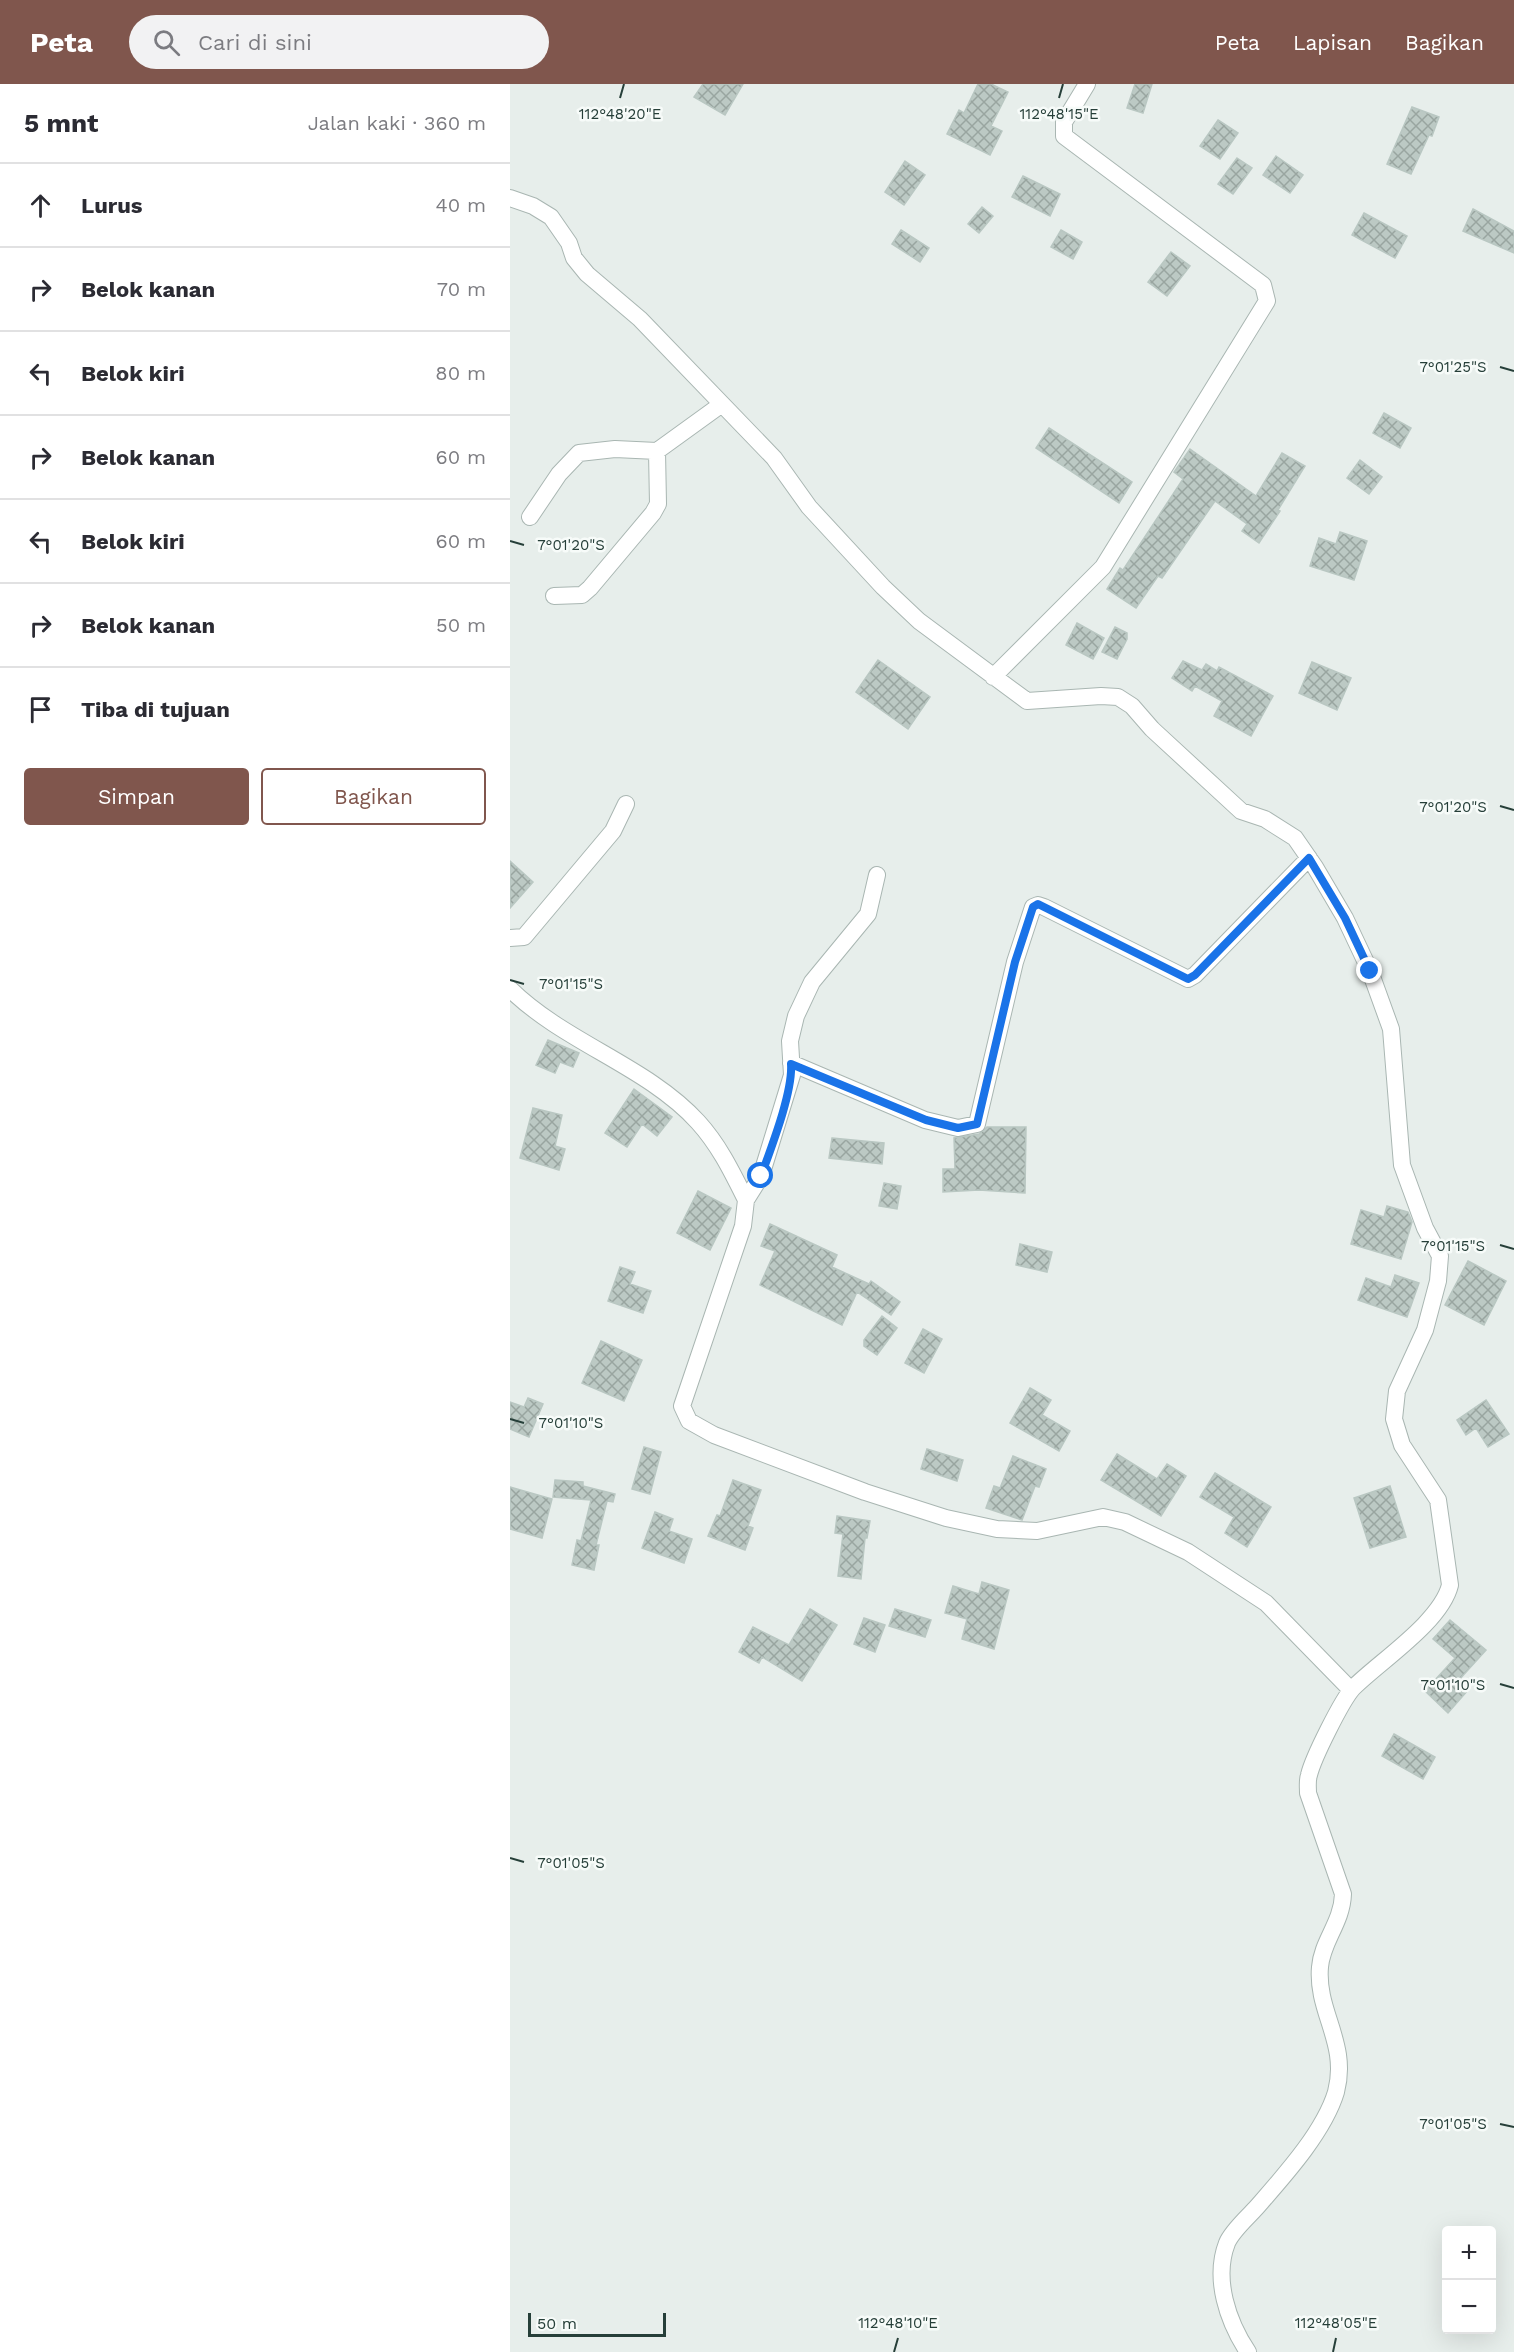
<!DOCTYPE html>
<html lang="id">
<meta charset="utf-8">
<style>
:root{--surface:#fff;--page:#f2f2f3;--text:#2b2b33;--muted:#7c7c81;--line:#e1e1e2;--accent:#80564d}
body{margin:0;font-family:"Work Sans",sans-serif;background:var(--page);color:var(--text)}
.controls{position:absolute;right:18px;bottom:18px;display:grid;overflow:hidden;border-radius:6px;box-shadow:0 6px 24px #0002}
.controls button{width:54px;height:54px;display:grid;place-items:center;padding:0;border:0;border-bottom:2px solid var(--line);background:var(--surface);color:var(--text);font:30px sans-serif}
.scale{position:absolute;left:18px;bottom:15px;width:138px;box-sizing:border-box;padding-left:6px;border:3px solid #263f39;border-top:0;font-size:16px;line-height:21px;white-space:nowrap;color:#263f39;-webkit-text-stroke:4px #f7fbf9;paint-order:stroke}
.stop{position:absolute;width:18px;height:18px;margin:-14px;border:4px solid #1a73e8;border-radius:50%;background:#fff}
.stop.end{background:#1a73e8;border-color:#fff;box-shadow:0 2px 6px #0008}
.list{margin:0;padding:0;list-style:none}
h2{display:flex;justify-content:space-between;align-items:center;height:78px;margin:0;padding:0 24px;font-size:26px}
h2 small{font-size:20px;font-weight:400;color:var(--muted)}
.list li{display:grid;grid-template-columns:39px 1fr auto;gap:18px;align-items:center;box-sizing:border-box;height:84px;padding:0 24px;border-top:2px solid var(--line)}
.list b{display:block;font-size:22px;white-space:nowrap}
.list em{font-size:20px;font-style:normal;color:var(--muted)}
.actions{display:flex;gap:12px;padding:18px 24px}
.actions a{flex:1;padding:14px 0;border:2px solid var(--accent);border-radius:6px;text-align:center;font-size:21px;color:var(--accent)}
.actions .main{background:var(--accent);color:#fff}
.icon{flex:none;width:33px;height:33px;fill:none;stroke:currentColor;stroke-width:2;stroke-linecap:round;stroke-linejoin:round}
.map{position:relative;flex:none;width:1004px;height:2268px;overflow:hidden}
header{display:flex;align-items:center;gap:36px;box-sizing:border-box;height:84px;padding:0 30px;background:var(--accent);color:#fff}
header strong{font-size:28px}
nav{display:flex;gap:33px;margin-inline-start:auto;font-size:21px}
.search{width:420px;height:54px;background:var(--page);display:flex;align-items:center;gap:15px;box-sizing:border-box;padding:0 21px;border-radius:33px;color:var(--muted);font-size:22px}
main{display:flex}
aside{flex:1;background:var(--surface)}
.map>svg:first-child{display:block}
.building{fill:url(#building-cross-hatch);stroke:#b9c7c2;stroke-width:1.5}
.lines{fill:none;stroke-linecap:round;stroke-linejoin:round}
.street-casing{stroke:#a9b6b2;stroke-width:18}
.street{stroke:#fff;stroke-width:16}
.route{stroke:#1a73e8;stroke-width:8}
.ticks{fill:none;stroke:#263f39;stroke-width:2}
.ticks-label{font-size:15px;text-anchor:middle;fill:#263f39;stroke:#f7fbf9;stroke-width:5;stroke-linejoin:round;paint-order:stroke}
</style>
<header>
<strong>Peta</strong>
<div class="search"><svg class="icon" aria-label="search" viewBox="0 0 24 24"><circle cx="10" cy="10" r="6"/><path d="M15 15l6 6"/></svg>Cari di sini</div>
<nav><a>Peta</a><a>Lapisan</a><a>Bagikan</a></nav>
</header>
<main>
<aside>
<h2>5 mnt<small>Jalan kaki · 360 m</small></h2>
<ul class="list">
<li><svg class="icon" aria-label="ahead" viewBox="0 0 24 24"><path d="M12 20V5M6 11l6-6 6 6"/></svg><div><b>Lurus</b></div><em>40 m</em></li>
<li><svg class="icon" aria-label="right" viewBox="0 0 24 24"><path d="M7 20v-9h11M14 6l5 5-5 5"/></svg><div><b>Belok kanan</b></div><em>70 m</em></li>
<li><svg class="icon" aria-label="left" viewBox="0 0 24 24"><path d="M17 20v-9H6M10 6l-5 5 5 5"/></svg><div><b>Belok kiri</b></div><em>80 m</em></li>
<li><svg class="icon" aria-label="right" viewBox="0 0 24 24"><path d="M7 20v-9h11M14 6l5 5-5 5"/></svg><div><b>Belok kanan</b></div><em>60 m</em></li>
<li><svg class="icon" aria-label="left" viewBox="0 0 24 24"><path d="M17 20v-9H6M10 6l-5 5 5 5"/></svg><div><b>Belok kiri</b></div><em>60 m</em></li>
<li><svg class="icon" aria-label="right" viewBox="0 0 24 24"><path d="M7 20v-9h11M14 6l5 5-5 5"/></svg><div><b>Belok kanan</b></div><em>50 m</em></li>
<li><svg class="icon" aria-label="arrive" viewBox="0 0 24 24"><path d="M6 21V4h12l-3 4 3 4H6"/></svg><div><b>Tiba di tujuan</b></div></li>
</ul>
<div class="actions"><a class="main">Simpan</a><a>Bagikan</a></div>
</aside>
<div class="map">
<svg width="1004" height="2268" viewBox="0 0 1004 2268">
<defs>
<pattern id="building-cross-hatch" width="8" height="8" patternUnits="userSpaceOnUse" patternTransform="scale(1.5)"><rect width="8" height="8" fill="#bcc9c4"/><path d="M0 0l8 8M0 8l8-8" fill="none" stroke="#99a5a0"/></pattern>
</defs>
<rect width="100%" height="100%" fill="#e7eeeb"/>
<path class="building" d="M193,0H233L215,31L184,13Z
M468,0H481L498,8L481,42L492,47L480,71L437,50L449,26L454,29Z
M625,0H642L633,29L617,24Z
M902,23L929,33L922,52L919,51L901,90L877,80Z
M708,36L728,49L710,75L690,62Z
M766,72L793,91L780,109L753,91Z
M727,74L742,84L723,110L708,100Z
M395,77L415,91L394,121L375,108Z
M513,92L550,110L540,132L502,113Z
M472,123L483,132L469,149L458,140Z
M963,125L1004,147V169L953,147Z
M854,129L897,152L885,174L842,151Z
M391,146L419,164L410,178L382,160Z
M551,146L572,158L563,175L541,163Z
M661,168L680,182L657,212L638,198Z
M874,329L901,344L890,364L863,349Z
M539,344L622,398L609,419L526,364Z
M680,365L746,412L772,369L795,382L768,426L770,427L749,459L732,447L737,440L705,417L652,494L648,492L626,524L597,505L610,484L613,486L673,395L664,388Z
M850,376L872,393L859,410L837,394Z
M830,448L857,457L844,496L800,482L809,454L826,460Z
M567,539L594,554L583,575L556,561Z
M605,543L617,549V555L607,575L592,568Z
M368,576L420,613L398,645L346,608Z
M673,577L692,586L696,580L707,587L709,583L763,612L741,652L704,632L712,617L685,602L682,607L662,594Z
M802,578L841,594L827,626L789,609Z
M0,777L23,798L0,824Z
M38,956L69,969L63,983L50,978L45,989L26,981Z
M124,1005L162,1033L147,1052L132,1040L117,1063L95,1049Z
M23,1024L52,1031L45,1062L55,1065L49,1086L10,1074Z
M477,1043H516L515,1109L469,1106L433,1108V1085H445L444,1054L469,1050Z
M322,1054L374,1059L372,1080L319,1074Z
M374,1099L391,1102L387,1125L369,1122Z
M188,1107L221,1124L200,1166L167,1149Z
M877,1122L898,1128L902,1138L891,1175L841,1160L851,1126L874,1133Z
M260,1140L327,1171L322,1183L359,1200L361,1197L390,1218L381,1231L347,1208L332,1241L250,1201L265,1167L251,1162Z
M510,1160L542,1168L537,1188L506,1181Z
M958,1177L996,1197L974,1241L935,1221Z
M110,1183L125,1188L120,1200L141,1207L133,1229L98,1217Z
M885,1191L909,1199L897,1233L848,1216L856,1194L881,1203Z
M372,1232L387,1244L367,1271L354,1262V1256Z
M413,1245L432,1255L414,1289L395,1279Z
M91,1257L132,1276L114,1317L72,1299Z
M520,1304L541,1316L532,1331L560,1347L549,1367L500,1339Z
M18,1314L33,1320L19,1353L0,1345V1318L14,1323Z
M976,1316L999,1350L978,1363L966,1344L956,1351L947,1336Z
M134,1363L151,1368L140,1410L122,1405Z
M417,1365L453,1376L447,1397L411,1385Z
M607,1370L647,1395L657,1380L676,1392L651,1432L591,1396Z
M503,1372L536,1385L529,1403L525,1402L512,1436L476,1424L484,1402L490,1404Z
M705,1389L761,1423L737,1463L715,1449L724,1433L690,1413Z
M45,1396L73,1398V1402L105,1410L103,1418L97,1417L86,1461H89L84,1486L62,1481L67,1456L71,1457L81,1416L43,1413Z
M223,1396L251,1406L238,1442L243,1444L235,1466L198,1452L207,1431L210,1432Z
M880,1402L896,1453L860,1464L844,1414Z
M0,1403L42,1415L32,1454L0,1445Z
M145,1428L163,1435L159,1447L182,1455L174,1479L132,1464Z
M327,1432L360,1437L357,1454H355L351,1495L328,1492L333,1450L325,1449Z
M472,1498L499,1506L484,1565L452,1555L457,1535L435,1529L443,1502L469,1510Z
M300,1525L327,1541L292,1597L252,1573L249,1579L229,1568L243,1543L279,1561Z
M385,1525L421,1536L415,1553L379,1542Z
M354,1534L375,1541L365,1568L344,1560Z
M940,1536L976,1566L948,1597L958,1606L938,1629L915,1607L945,1574L923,1555Z
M884,1650L925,1673L913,1695L872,1672Z"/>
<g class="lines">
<defs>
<path id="street" d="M0,114L23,122L41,133L59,159L64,174L77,190L130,235L264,374L299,423L373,503L409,537L517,617L591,612L608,613L622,622L642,645L731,727L755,735L785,754L805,783L835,834L860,887L881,945L892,1081L915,1144L930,1172L928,1197L915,1246L887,1307L884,1335L892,1361L928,1416L940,1501C931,1538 870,1577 843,1604C832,1616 803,1674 799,1691C797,1697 798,1703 798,1709L833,1810C832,1839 812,1857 810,1883C806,1928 839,1959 826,2008C814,2048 774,2092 746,2124C737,2134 722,2147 717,2159C703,2195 718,2238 738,2268
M20,433L49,390L69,369L105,365L147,367L212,320
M44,512L72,511L80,504L143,429L148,420L147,367
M483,593L593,483L757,217L753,201L554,52V38L577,0
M367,791L358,830L302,898L286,932L280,957L282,991L251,1092L236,1116L233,1142L172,1322L179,1337L204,1351L355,1408L436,1434L487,1445L527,1447L593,1433L615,1438L678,1468L756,1519L841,1606
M0,854L14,853L103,747L116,720
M0,905C55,959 137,982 188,1038C209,1061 222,1088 236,1116
M281,979L415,1036L448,1044L467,1040L505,878L523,823L528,821L534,823L678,895L685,891L799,774"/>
</defs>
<use href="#street" class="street-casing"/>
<use href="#street" class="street"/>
</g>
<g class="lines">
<path class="route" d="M251,1092C261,1064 283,1008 281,980L416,1036L448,1044L467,1040L505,878L523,823L528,820L678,895L685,891L799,774L835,834L860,887"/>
</g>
<path class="ticks" d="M110,14L114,0M549,14L553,0M990,283L1004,287M0,457L14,461M990,722L1004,726M0,896L14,900M990,1161L1004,1165M0,1335L14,1339M990,1600L1004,1604M0,1774L14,1778M990,2040L1004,2043M384,2268L388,2254M823,2268L826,2254"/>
<g class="ticks-label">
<text x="110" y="35">112°48'20"E</text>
<text x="549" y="35">112°48'15"E</text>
<text x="943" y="288">7°01'25"S</text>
<text x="61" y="466">7°01'20"S</text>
<text x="943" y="728">7°01'20"S</text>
<text x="61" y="905">7°01'15"S</text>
<text x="943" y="1167">7°01'15"S</text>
<text x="61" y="1344">7°01'10"S</text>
<text x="943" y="1606">7°01'10"S</text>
<text x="61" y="1784">7°01'05"S</text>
<text x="943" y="2045">7°01'05"S</text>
<text x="388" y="2244">112°48'10"E</text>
<text x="826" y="2244">112°48'05"E</text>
</g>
</svg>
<div class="controls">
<button>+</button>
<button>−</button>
</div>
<div class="scale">50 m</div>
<div class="stop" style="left:251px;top:1092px"></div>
<div class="stop end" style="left:860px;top:887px"></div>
</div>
</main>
